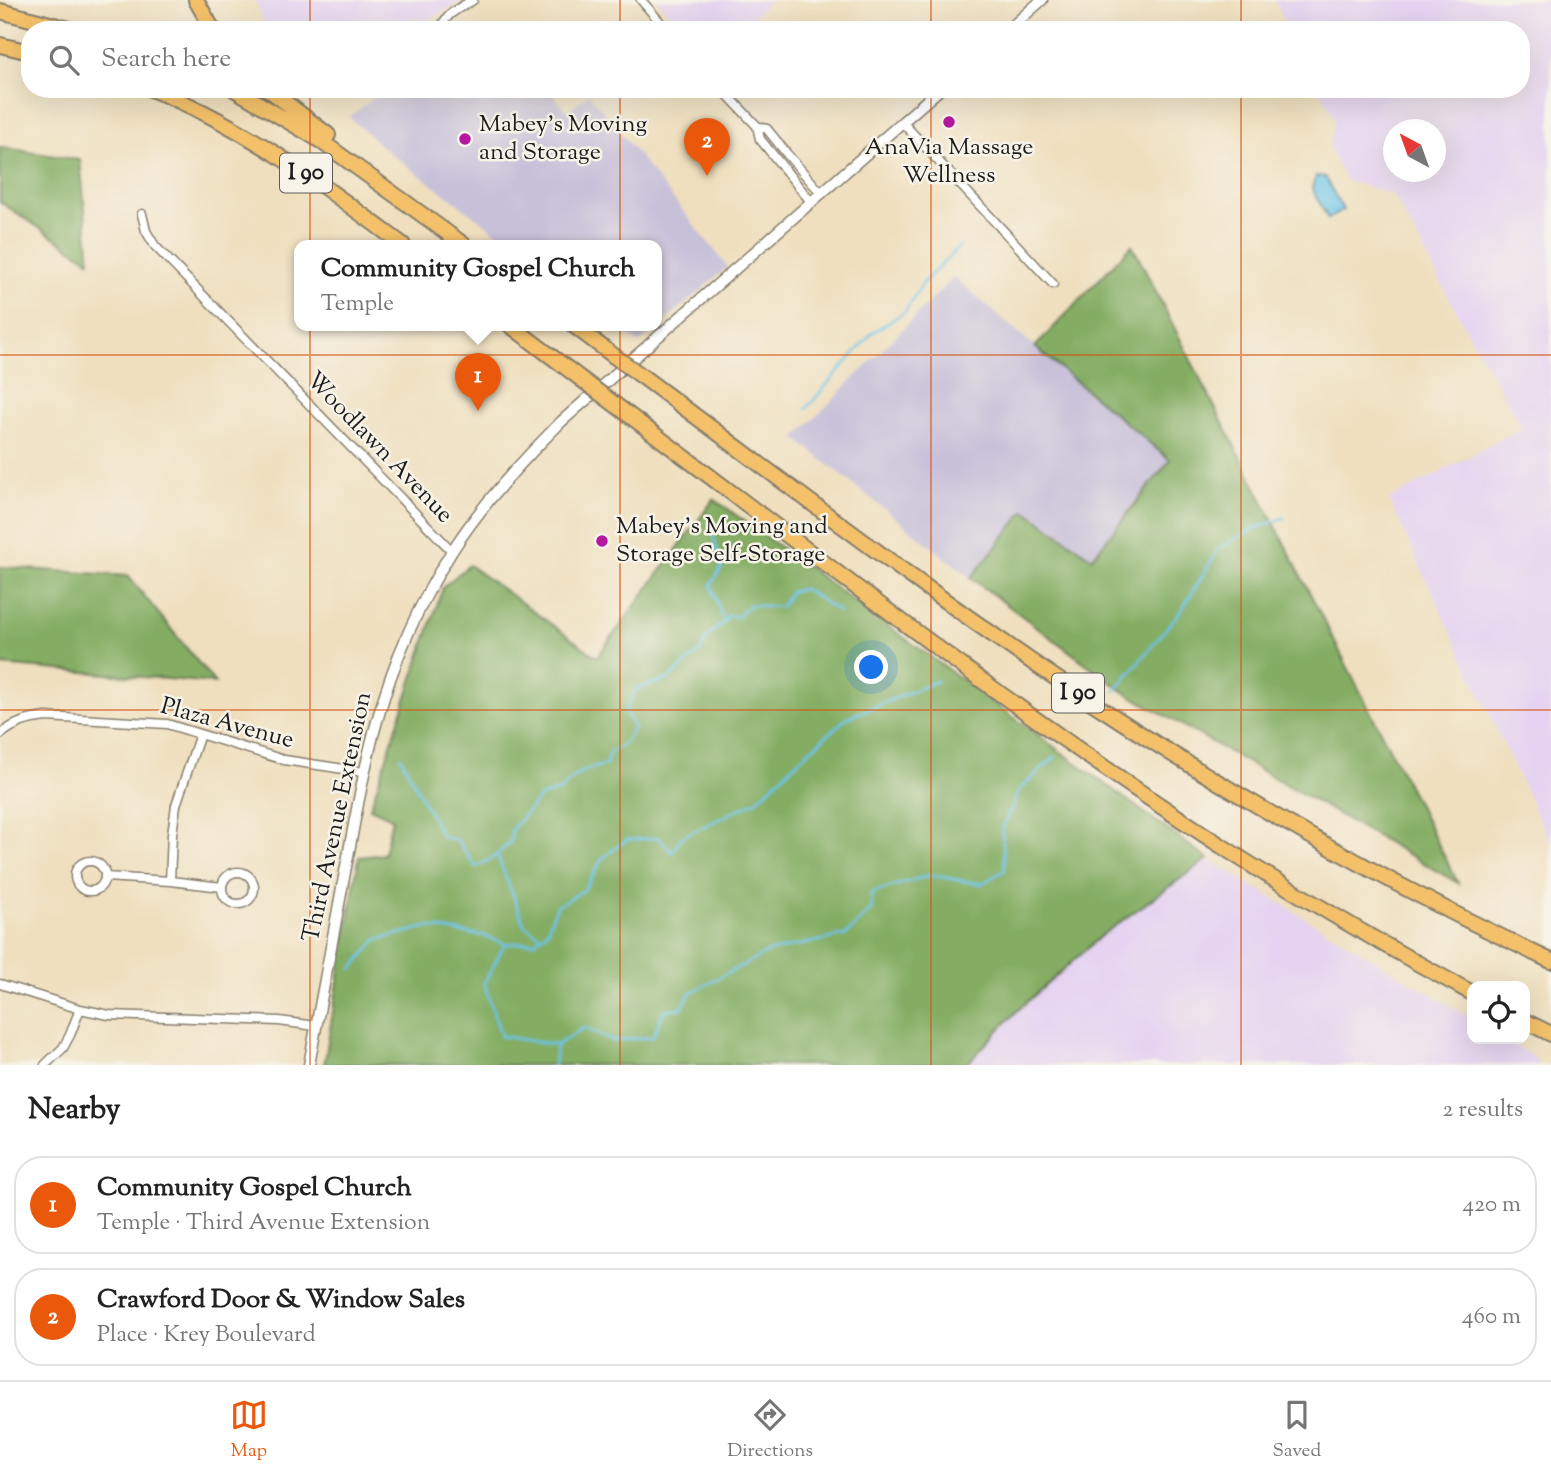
<!DOCTYPE html>
<meta charset="utf-8">
<style>
:root{--surface:#fff;--page:#f2f2f2;--text:#222;--muted:#767676;--line:#e0e0e0;--accent:#ea580c}
body{margin:0;font-family:"Sorts Mill Goudy",serif;background:var(--page);color:var(--text)}
.controls{position:absolute;right:21px;bottom:21px;display:grid;overflow:hidden;border-radius:14px;box-shadow:0 7px 28px #0002}
.controls button{width:63px;height:63px;display:grid;place-items:center;padding:0;border:0;border-bottom:2px solid var(--line);background:var(--surface);color:var(--text);font:35px sans-serif}
.compass{position:absolute;left:1383px;top:119px;width:63px;height:63px;border-radius:50%;background:var(--surface);box-shadow:0 7px 28px #0002;rotate:319deg}
.you{position:absolute;left:872px;top:668px;width:24px;height:24px;margin:-18px;border:5px solid #fff;border-radius:50%;background:#1a73e8;box-shadow:0 0 0 10px #1a73e833}
.badge{display:grid;place-items:center;width:46px;height:46px;border-radius:50%;background:var(--accent);color:#fff;font-size:23px;font-weight:700}
.pin{position:absolute;translate:-50% -58px;filter:drop-shadow(0 2px 4px #0008)}
.pin::after{content:'';position:absolute;top:37px;width:24px;height:21px;background:inherit;clip-path:polygon(0 0,100% 0,50% 100%)}
.popup{position:absolute;left:294px;top:240px;width:368px;height:91px;box-sizing:border-box;display:grid;place-content:center;border-radius:14px;background:var(--surface);filter:drop-shadow(0 2px 5px #0005);font-size:23px;white-space:nowrap;color:var(--muted)}
.popup b{font-size:26px;color:var(--text)}
.popup::after{content:'';position:absolute;left:50%;top:100%;margin-left:-14px;border:14px solid transparent;border-top-color:var(--surface)}
.list{margin:0;padding:0;list-style:none}
h2{display:flex;justify-content:space-between;align-items:center;height:91px;margin:0;padding:0 28px;font-size:30px}
h2 small{font-size:23px;font-weight:400;color:var(--muted)}
.list li{display:grid;grid-template-columns:46px 1fr auto;gap:21px;align-items:center;box-sizing:border-box;height:98px;margin:0 14px 14px;padding:0 14px;border:2px solid var(--line);border-radius:28px}
.list b{display:block;font-size:26px;white-space:nowrap}
.list p{margin:0;font-size:23px;white-space:nowrap;color:var(--muted)}
.list em{font-size:23px;font-style:normal;color:var(--muted)}
.icon{flex:none;width:38px;height:38px;fill:none;stroke:currentColor;stroke-width:2;stroke-linecap:round;stroke-linejoin:round}
.map{position:relative;flex:none;width:1551px;height:1065px;overflow:hidden}
.search{position:absolute;background:var(--surface);box-shadow:0 7px 28px #0002;left:21px;right:21px;top:21px;height:77px;display:flex;align-items:center;gap:18px;box-sizing:border-box;padding:0 24px;border-radius:28px;color:var(--muted);font-size:26px}
.sheet{height:315px;background:var(--surface)}
nav{display:flex;justify-content:space-around;align-items:center;box-sizing:border-box;height:98px;border-top:2px solid var(--line);background:var(--surface);font-size:19px;color:var(--muted)}
nav a{display:grid;justify-items:center;gap:4px}
nav .on{color:var(--accent)}
.map>svg:first-child{display:block}
.built{fill:#e5d3f1;fill-rule:evenodd}
.industrial{fill:#c7c0d9}
.forest{fill:#84ad64;stroke:#506440;stroke-width:2}
.water{fill:#6ac5e8;stroke:#437082;stroke-width:2}
.lines{fill:none;stroke-linecap:round;stroke-linejoin:round}
.stream{stroke:#6ac5e8;stroke-width:2.5}
.minor-casing{stroke:#867e6d;stroke-width:11}
.tertiary-casing{stroke:#867e6d;stroke-width:13}
.motorway-casing{stroke:#867e6d;stroke-width:18}
.minor{stroke:#fff;stroke-width:8}
.tertiary{stroke:#fff;stroke-width:10}
.motorway{stroke:#f4c16a;stroke-width:14}
.motorway-bridge-casing{stroke:#867e6d;stroke-width:18;stroke-linecap:butt}
.motorway-bridge{stroke:#f4c16a;stroke-width:14}
.grid{fill:none;stroke:#d4530e;stroke-width:2;stroke-opacity:0.55}
.poi-dot{fill:#b5179e;stroke:#f7f3e8;stroke-width:2.5}
.labels{text-anchor:middle;dominant-baseline:central;stroke-width:5;stroke-linejoin:round;paint-order:stroke}
.shield{fill:#f7f3e8;stroke:#5e5c59;stroke-width:2}
.shield-label{font-size:23px;font-weight:bold;fill:#1c1c1c}
.poi-label{font-size:24px;fill:#1c1c1c;stroke:#f7f3e8;text-anchor:start}
.street-label{font-size:24px;fill:#1c1c1c;stroke:#f7f3e8}
</style>
<div class="map">
<svg width="1551" height="1065" viewBox="0 0 1551 1065">
<rect width="100%" height="100%" fill="#f7f3e8"/>
<filter id="ink" filterUnits="userSpaceOnUse"><feTurbulence type="fractalNoise" baseFrequency=".0143" numOctaves="2"/><feDisplacementMap in="SourceGraphic" scale="14" xChannelSelector="R" yChannelSelector="G"/><feConvolveMatrix kernelMatrix="1 2 1 2 8 2 1 2 1" color-interpolation-filters="sRGB"/></filter>
<filter id="wash" filterUnits="userSpaceOnUse"><feTurbulence type="fractalNoise" baseFrequency=".00686" numOctaves="4" result="noise"/><feDisplacementMap in="SourceGraphic" scale="28" xChannelSelector="R" yChannelSelector="G"/><feGaussianBlur stdDeviation="1.57" result="paint"/><feColorMatrix in="noise" values="0 0 0 0 0 0 0 0 0 0 0 0 0 0 0 0 0 1.4 0 .05"/><feComposite in="paint" operator="in"/></filter>
<g filter="url(#wash)">
<rect width="100%" height="100%" fill="#efdfbe"/>
<path class="built" d="M255,0H463L422,24L418,17L396,30H266Z
M657,0H774L769,2L738,30H682Z
M1274,0H1551V845L1389,500L1522,428L1477,349L1393,194L1346,181L1329,148L1335,119L1320,89H1521V30H1289ZM1394,130H1436V172H1394Z
M1208,859L1472,1019V1039H1504L1534,1057L1539,1065H966L1017,1011L1102,935Z"/>
<path class="industrial" d="M386,89H548L567,111L589,94L728,267L639,343L616,325H656V245H513L386,150L349,117Z
M954,277L1035,347L1170,460L1092,559L1025,510L971,578L795,438Z"/>
<path class="forest" d="M0,147L80,160L90,261L0,202Z
M1132,245L1458,883L1124,692L971,578L1025,510L1092,558L1170,460L1035,347Z
M714,499L1208,859L1102,935L1017,1011L966,1065H324L359,857L384,854L392,818L370,808L443,587L469,565L597,657Z
M0,567L128,576L215,683L0,665Z"/>
<path class="water" d="M1316,176L1325,177L1343,210L1328,219L1312,188Z"/>
<g class="lines">
<path class="stream" d="M806,409L873,332L905,312L923,283L960,246
M724,622L729,615L738,617L749,605L781,607L790,592L804,589L839,612
M1115,691L1183,608L1219,548L1255,528L1284,518
M400,756L442,837L457,840L476,867L497,855
M541,936L546,933L557,906L584,890L603,858L626,840L659,838L672,853L682,837L756,801L801,758L847,718L937,681
M352,969L376,940L427,927L485,936L505,944
M557,1045L584,1028L613,1041L653,1037L664,1010L682,1008L690,993L768,952L846,935L872,909L871,893L930,875L981,884L1005,870L1002,830L1019,790L1055,757
M554,1065L556,1045L501,1036L484,983L505,944L535,942L541,936L525,926L497,855L511,841V830L540,797L561,791L567,783L584,770L606,765L609,753L624,744L634,728L625,711L636,689L667,680L701,651L707,637L724,622L711,585L722,567L713,534L720,524"/>
</g>
</g>
<g filter="url(#ink)">
<g class="lines">
<defs>
<path id="minor" d="M641,0L667,30
M441,30C445,13 458,9 473,0
M722,89L757,126L767,129L787,154L822,194
M902,122L1053,284
M757,126L760,139L812,203
M142,214L146,231L155,246L452,551
M0,735C14,723 28,719 46,717L167,724L284,760L364,772
M75 876a15 15 0 1 1 30 0a15 15 0 1 1-30 0Z
M222 888a16 16 0 1 1 32 0a16 16 0 1 1-32 0Z
M105,877L170,881L222,887
M170,881L172,834L176,805L200,734
M0,984L80,1009L109,1015L279,1021L316,1026
M45,1065L63,1048L70,1035L80,1009"/>
<path id="tertiary" d="M1008,30L1042,0
M309,1065C321,1000 333,936 345,872C355,821 363,770 377,721C393,662 420,602 452,551C483,503 522,461 562,421L940,89"/>
<path id="motorway" d="M196,0L213,30
M0,11L73,30
M0,45L30,52
M151,89C244,125 323,185 403,245
M234,89L318,139L464,245
M268,89L328,135
M510,325L585,382
M573,325L614,356
M639,374C791,487 941,603 1099,707C1243,802 1395,887 1551,961
M609,400C819,558 1026,722 1248,863C1321,909 1396,952 1472,993
M1525,1021L1551,1034"/>
</defs>
<use href="#minor" class="minor-casing"/>
<use href="#tertiary" class="tertiary-casing"/>
<use href="#motorway" class="motorway-casing"/>
<use href="#minor" class="minor"/>
<use href="#tertiary" class="tertiary"/>
<use href="#motorway" class="motorway"/>
<defs>
<path id="motorway-bridge" d="M614,356L639,374
M585,382L609,400"/>
</defs>
<use href="#motorway-bridge" class="motorway-bridge-casing"/>
<use href="#motorway-bridge" class="motorway-bridge"/>
</g>
</g>
<path class="grid" d="M310,0V30M620,0V30M931,0V30M1241,0V30M310,89V1065M620,89V1065M931,89V1065M1241,89V1065M0,355H1551M0,710H1551"/>
<g class="poi-dot">
<circle cx="949" cy="122" r="7"/>
<circle cx="465" cy="139" r="7"/>
<circle cx="602" cy="541" r="7"/>
</g>
<g class="labels">
<g class="shield">
<rect x="280" y="153.5" width="52" height="39" rx="5"/>
<rect x="1052" y="673.5" width="52" height="39" rx="5"/>
</g>
<g class="shield-label">
<text x="306" y="173">I 90</text>
<text x="1078" y="693">I 90</text>
</g>
<g class="poi-label">
<text x="479" y="125">Mabey's Moving<tspan x="479" dy="28">and Storage</tspan></text>
<text x="949" y="148" text-anchor="middle">AnaVia Massage<tspan x="949" dy="28">Wellness</tspan></text>
<text x="616" y="527">Mabey's Moving and<tspan x="616" dy="28">Storage Self-Storage</tspan></text>
</g>
<g class="street-label">
<text transform="translate(379 448) rotate(46)">Woodlawn Avenue</text>
<text transform="translate(227 724) rotate(15)">Plaza Avenue</text>
<text transform="translate(338 817) rotate(-78)">Third Avenue Extension</text>
</g>
</g>
</svg>
<div class="controls">
<button><svg class="icon" aria-label="locate" viewBox="0 0 24 24"><circle cx="12" cy="12" r="6"/><path d="M12 2v4M12 18v4M2 12h4M18 12h4"/></svg></button>
</div>
<svg class="compass" viewBox="-18 -18 36 36"><path d="M0-13l5 13h-10z" fill="#e53935"/><path d="M0 13l5-13h-10z" fill="#767676"/></svg>
<div class="you"></div>
<div class="pin badge" style="left:478px;top:411px">1</div>
<div class="popup"><b>Community Gospel Church</b>Temple</div>
<div class="pin badge" style="left:707px;top:176px">2</div>
<div class="search"><svg class="icon" aria-label="search" viewBox="0 0 24 24"><circle cx="10" cy="10" r="6"/><path d="M15 15l6 6"/></svg>Search here</div>
</div>
<section class="sheet">
<h2>Nearby<small>2 results</small></h2>
<ul class="list">
<li><span class="badge">1</span><div><b>Community Gospel Church</b><p>Temple · Third Avenue Extension</p></div><em>420 m</em></li>
<li><span class="badge">2</span><div><b>Crawford Door &amp; Window Sales</b><p>Place · Krey Boulevard</p></div><em>460 m</em></li>
</ul>
</section>
<nav>
<a class="on"><svg class="icon" aria-label="map" viewBox="0 0 24 24"><path d="M3 6l6-2 6 2 6-2v14l-6 2-6-2-6 2zM9 4v14M15 6v14"/></svg>Map</a>
<a><svg class="icon" aria-label="directions" viewBox="0 0 24 24"><path d="M12 3l9 9-9 9-9-9zM9 14v-3h6M13 9l2 2-2 2"/></svg>Directions</a>
<a><svg class="icon" aria-label="saved" viewBox="0 0 24 24"><path d="M7 4h10v16l-5-4-5 4z"/></svg>Saved</a>
</nav>
